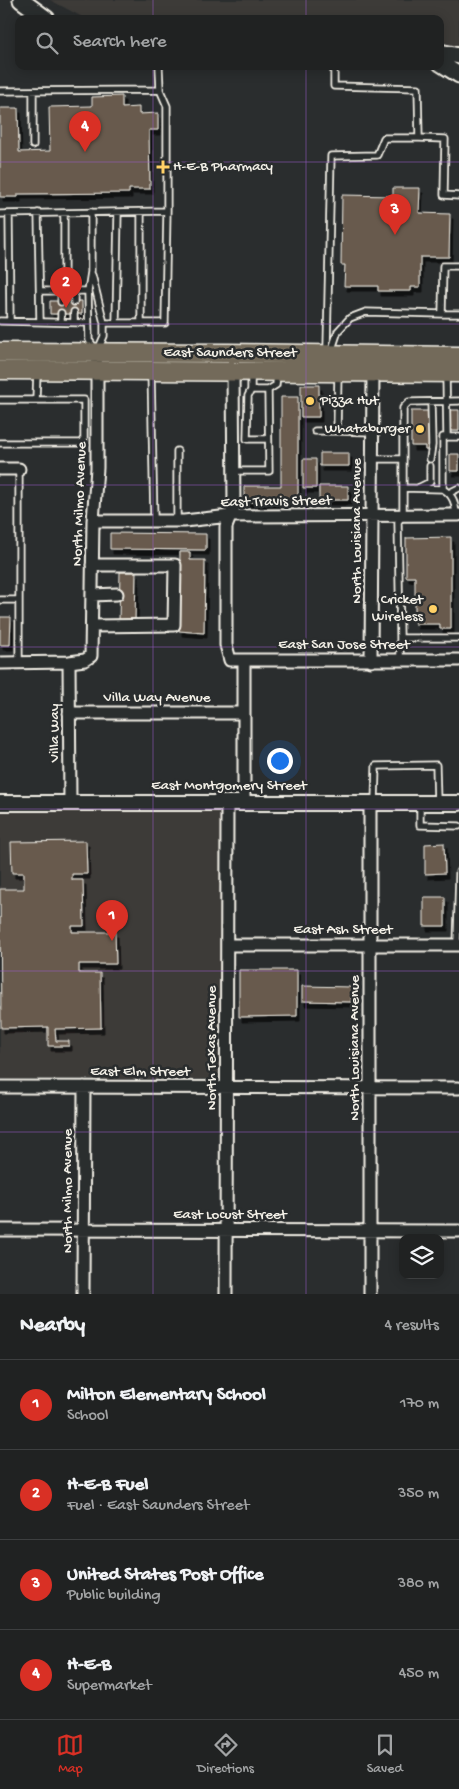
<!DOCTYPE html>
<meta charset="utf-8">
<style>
:root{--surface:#202222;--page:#282a2a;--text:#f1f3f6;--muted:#a2a4a5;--line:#3d3f40;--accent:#d93025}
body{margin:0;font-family:"Gochi Hand",sans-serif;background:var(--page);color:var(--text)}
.controls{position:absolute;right:15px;bottom:15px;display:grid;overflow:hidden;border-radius:10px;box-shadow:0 2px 12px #0003}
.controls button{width:45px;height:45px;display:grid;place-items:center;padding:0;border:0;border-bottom:1px solid var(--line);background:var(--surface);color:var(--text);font:25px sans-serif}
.you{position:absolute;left:279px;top:760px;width:18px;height:18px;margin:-12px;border:4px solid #fff;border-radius:50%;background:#1a73e8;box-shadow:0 0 0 8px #1a73e833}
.badge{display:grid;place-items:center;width:32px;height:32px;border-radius:50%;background:var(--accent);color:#fff;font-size:16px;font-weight:700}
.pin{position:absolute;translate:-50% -41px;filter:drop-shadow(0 1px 2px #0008)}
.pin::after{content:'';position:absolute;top:26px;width:18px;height:15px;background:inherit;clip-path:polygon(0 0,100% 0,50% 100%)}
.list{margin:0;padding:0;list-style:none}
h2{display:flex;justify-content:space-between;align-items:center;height:65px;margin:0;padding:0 20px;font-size:21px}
h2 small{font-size:16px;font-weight:400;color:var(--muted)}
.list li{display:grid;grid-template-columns:32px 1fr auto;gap:15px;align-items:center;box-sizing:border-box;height:90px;padding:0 20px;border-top:1px solid var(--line)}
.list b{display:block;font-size:19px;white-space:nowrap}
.list p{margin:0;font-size:16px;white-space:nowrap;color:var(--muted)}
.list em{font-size:16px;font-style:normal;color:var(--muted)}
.icon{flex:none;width:28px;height:28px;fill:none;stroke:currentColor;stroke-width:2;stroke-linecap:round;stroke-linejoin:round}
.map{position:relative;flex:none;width:459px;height:1294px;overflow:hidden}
.search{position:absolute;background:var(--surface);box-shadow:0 2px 12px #0003;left:15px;right:15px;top:15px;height:55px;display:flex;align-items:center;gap:12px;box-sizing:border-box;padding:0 18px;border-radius:10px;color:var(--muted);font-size:19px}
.sheet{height:425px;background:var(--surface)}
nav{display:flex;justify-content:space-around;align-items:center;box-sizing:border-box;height:70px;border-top:1px solid var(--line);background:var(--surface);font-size:14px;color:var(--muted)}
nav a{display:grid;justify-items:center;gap:2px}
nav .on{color:var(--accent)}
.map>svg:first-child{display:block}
.built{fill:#3c3a38}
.building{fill:#675a4e;stroke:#f4f1e8;filter:url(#shadow)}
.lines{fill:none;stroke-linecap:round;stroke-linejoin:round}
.service-casing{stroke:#f4f1e8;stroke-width:9}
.minor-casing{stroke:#f4f1e8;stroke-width:15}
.tertiary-casing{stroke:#f4f1e8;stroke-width:18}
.secondary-casing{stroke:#f4f1e8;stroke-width:19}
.primary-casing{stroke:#f4f1e8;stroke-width:21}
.service{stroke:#2a2d2e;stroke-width:5.5}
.minor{stroke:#2a2d2e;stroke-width:11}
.tertiary{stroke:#2a2d2e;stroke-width:14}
.secondary{stroke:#2a2d2e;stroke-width:15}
.primary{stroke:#736b5a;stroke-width:18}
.grid{fill:none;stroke:#995dc9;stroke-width:1;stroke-opacity:0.55}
.poi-dot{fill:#ffd166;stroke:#2a2d2e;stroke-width:2}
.labels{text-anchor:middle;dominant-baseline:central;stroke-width:5;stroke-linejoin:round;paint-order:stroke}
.poi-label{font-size:15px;fill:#f4f1e8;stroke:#2a2d2e;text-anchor:start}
.street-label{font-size:15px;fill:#f4f1e8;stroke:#2a2d2e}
</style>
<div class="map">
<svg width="459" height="1294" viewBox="0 0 459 1294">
<defs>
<filter id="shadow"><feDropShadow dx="3" dy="5" stdDeviation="0" flood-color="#0009"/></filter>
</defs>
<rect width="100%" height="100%" fill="#2a2d2e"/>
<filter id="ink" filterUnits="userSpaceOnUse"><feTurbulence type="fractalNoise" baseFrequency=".02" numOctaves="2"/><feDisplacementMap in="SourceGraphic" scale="10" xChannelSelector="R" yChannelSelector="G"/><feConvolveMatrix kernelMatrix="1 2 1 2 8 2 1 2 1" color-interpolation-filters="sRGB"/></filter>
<g filter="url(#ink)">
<path class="built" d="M50,0H459V47L440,41V19H86Z
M0,807L223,809L222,1072L218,1079H0Z"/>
<path class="building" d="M122,96V108L139,107V114L158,113V130H149L150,189H129V193L18,194V197H0V108H18L19,152L50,151L49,107L92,106V97Z
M393,188H420L419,213L450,214L449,257H420V287H411V291H378V286H344L345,265H341L342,195L393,196Z
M50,301H82V314H50Z
M301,385H319V417H301Z
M281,397H298V502H244V486H281Z
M449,410H459V431H449Z
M411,411H430V450H425V446H411Z
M320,453H349V466H320Z
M450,454H459V471H450Z
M303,459H316V488H303Z
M319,486H348V500H319Z
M110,533L206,534V550L110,549Z
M451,537V629H440V624H415V577H406V538Z
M180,552H190V560H205L204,633L179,631Z
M120,572H136L135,621H119Z
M0,617H11L10,645H0Z
M86,841L87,874H72V880H83L84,926H72V932H115L116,964H79V973H100L101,1028L55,1029L56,1041H69V1046H48V1027L1,1028L0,889H24V873H12L11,842Z
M444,843L445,873L425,874V844Z
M424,897H445V926H424Z
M239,970H297V1016L239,1017Z
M302,986L352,987L351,1002L302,1001Z"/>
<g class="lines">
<defs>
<path id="service" d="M0,91L160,90L159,66
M419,138L445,139L444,195L459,196
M33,145V91
M91,212V272L88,291L89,340L95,349
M38,213L40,322
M64,213V291
M0,214L167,211V106L160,90
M9,214L10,321
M92,275L104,323V336L98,350
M40,291H88
M61,291V302
M74,291V302
M74,312V322
M61,313V322
M442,314H459
M0,321L88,323
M104,323H165L167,211
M116,323L118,212
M141,323V212
M329,352L327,347L331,156L377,155L384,138H419L418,88L334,86V66
M331,352L338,331L350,318L366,312L442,314L443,266H459
M151,372L154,521
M338,374L337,431L372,432
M446,375L447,437
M251,390L248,396L247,439H268
M268,390L276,385L277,374
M0,400H36L37,372
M459,401L409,402L403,408V488L443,489V437H459
M315,431H337
M0,443H81L84,438V400H36
M177,451V521
M372,459H403
M430,459L432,445L431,402
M19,469V663
M233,471H269L268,390H251V373
M403,488V515L398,522L400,638H459
M418,488L430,482V466
M443,489C454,496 455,503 456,515
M449,493L459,488
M0,600H19
M400,638V660
M375,802L376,766L436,765L437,802
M420,803V825L459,826
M457,945L459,872"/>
<path id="minor" d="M233,371L234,507L226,527V645L230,660H459
M0,469H19
M93,521H184L230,516L459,515
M92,595L117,594
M92,626L174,625L175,565H92
M371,661L373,372
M69,662L70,803
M0,663L69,662L85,660L91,656L93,521L97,468V364
M69,713H244
M244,802V660
M227,945H459
M0,1087L459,1088
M0,1230L459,1231
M83,1294L84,1087
M226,1294L227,802
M370,1294V802"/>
<path id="tertiary" d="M0,803H459"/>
<path id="secondary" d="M21,0L47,19
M440,52L459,56
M440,63L459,75"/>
<path id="primary" d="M0,352L229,353L459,356
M0,370L459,373"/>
</defs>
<use href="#service" class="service-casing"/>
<use href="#minor" class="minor-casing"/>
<use href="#tertiary" class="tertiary-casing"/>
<use href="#secondary" class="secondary-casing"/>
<use href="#primary" class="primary-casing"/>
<use href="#service" class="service"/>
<use href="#minor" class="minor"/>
<use href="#tertiary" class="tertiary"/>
<use href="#secondary" class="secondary"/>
<use href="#primary" class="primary"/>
</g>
</g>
<path class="grid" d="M153,0V19M306,0V19M153,66V1294M306,66V1294M0,162H459M0,324H459M0,485H459M0,647H459M0,809H459M0,971H459M0,1132H459"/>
<g class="poi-dot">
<path d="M160.5 159.5h5v5h5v5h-5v5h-5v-5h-5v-5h5z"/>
<circle cx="310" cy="401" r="5"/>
<circle cx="420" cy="429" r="5"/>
<circle cx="433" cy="609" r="5"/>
</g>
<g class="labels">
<g class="poi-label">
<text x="173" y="167">H-E-B Pharmacy</text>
<text x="320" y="401">Pizza Hut</text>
<text x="410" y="429" text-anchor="end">Whataburger</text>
<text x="423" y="600" text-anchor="end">Cricket<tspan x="423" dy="17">Wireless</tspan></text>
</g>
<g class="street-label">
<text x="230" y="353">East Saunders Street</text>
<text transform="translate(276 502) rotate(-1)">East Travis Street</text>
<text transform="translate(80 504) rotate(-88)">North Milmo Avenue</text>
<text transform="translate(357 531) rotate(-90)">North Louisiana Avenue</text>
<text x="344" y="645">East San Jose Street</text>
<text x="157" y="698">Villa Way Avenue</text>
<text transform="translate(55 733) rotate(-90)">Villa Way</text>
<text x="229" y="786">East Montgomery Street</text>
<text x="343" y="930">East Ash Street</text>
<text transform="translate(212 1048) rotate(-90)">North Texas Avenue</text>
<text transform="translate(355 1048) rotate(-90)">North Louisiana Avenue</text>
<text x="140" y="1072">East Elm Street</text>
<text transform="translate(68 1191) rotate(-90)">North Milmo Avenue</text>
<text x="230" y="1215">East Locust Street</text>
</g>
</g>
</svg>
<div class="controls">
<button><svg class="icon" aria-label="layers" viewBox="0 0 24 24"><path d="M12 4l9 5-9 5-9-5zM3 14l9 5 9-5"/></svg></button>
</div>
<div class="you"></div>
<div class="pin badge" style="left:112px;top:941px">1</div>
<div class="pin badge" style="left:66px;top:308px">2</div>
<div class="pin badge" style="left:395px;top:235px">3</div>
<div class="pin badge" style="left:85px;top:152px">4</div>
<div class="search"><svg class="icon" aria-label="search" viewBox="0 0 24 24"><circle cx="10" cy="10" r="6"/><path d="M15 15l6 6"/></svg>Search here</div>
</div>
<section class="sheet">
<h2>Nearby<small>4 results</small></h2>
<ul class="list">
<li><span class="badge">1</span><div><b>Milton Elementary School</b><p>School</p></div><em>170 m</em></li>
<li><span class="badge">2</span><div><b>H-E-B Fuel</b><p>Fuel · East Saunders Street</p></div><em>350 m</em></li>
<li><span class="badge">3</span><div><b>United States Post Office</b><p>Public building</p></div><em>380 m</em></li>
<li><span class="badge">4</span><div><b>H-E-B</b><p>Supermarket</p></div><em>450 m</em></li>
</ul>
</section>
<nav>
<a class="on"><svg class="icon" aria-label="map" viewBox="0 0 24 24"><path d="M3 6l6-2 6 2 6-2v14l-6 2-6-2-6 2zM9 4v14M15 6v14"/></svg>Map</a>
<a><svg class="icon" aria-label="directions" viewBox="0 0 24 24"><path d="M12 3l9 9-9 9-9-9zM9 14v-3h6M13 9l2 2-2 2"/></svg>Directions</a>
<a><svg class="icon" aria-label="saved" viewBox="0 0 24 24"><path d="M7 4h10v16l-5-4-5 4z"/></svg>Saved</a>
</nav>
